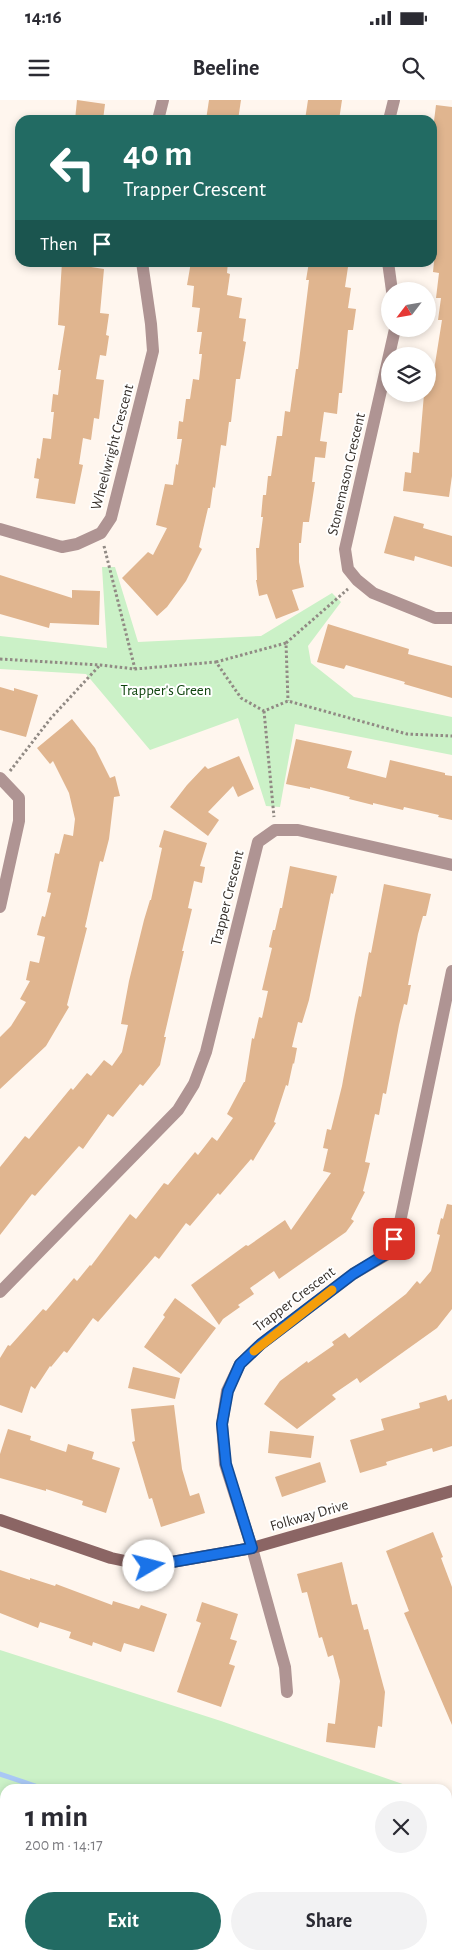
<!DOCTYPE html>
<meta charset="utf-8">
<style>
body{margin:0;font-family:"Alegreya Sans",sans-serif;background:#f2f2f3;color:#2b2b33;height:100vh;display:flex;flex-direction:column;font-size:19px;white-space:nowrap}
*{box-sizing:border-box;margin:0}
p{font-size:16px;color:#7c7c81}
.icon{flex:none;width:28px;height:28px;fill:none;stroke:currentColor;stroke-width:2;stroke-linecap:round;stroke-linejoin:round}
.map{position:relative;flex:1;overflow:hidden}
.side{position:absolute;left:0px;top:1684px;width:452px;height:176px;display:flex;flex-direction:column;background:#fff;border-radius:15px 15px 0 0;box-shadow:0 2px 8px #0003}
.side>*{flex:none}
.banner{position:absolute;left:15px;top:15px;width:422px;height:152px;border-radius:15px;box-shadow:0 2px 8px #0003;background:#226b63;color:#fff;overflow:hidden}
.needle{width:32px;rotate:239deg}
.tools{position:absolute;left:381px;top:182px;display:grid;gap:10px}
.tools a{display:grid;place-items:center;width:55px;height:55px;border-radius:50%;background:#fff;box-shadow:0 2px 8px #0003;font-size:25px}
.pin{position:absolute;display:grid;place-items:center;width:42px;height:42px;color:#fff;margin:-21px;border-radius:10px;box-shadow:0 2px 8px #0006}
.me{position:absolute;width:55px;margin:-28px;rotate:82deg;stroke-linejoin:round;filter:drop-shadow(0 0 4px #0008)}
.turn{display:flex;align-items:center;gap:18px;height:105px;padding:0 25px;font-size:22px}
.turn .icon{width:65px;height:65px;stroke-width:2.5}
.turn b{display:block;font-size:35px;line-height:42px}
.then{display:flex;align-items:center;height:48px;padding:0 25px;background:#0003;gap:10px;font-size:19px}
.round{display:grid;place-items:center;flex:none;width:52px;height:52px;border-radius:26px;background:#f2f2f3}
.head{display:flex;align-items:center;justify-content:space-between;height:85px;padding:0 25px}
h1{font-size:30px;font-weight:700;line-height:38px}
.cta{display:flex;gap:10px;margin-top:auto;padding:10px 25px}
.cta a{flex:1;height:58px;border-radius:30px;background:#226b63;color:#fff;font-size:20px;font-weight:700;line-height:58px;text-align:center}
.cta a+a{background:#f2f2f3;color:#2b2b33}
.status{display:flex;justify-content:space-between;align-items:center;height:35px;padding:0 25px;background:#fff;direction:ltr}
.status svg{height:14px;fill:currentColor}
header{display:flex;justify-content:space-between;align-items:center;height:65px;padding:0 25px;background:#fff;font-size:22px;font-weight:700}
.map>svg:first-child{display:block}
.green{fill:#cbf1c7}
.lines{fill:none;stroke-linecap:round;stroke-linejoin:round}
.stream{stroke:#a9c8f5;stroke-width:5}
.building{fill:#e0b58f}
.path{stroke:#918a84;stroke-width:3;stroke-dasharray:2.5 2.5;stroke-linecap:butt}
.street{stroke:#af9493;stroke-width:12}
.secondary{stroke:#8b6564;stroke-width:12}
.highway{stroke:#582829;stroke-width:15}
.route-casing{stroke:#114b97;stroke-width:12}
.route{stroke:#1a73e8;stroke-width:9}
.slow{stroke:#f59e0b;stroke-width:9}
.labels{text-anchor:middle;stroke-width:4;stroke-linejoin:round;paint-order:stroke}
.street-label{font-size:15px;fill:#352f2a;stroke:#fff}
.park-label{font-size:15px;fill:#0f450e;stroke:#fff}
</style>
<div class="status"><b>14:16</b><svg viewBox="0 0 49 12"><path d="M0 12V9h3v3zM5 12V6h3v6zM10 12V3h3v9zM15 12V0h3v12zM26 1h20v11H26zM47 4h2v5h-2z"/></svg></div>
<header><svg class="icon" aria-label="menu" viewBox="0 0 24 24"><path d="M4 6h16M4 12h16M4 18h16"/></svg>Beeline<svg class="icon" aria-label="search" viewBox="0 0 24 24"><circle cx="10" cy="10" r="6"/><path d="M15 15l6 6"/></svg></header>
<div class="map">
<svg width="452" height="1859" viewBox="0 0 452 1859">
<rect width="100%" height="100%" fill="#fff6ee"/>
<!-- green -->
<g class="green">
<path d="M102,467H115L138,542L261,536L332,493L341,502L308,546L311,563L354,597L452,617V655L295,624L280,707L266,706L238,618L150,650L86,574L0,569V536L107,548Z"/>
<path d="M0,1550L221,1621L417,1689H5V1766L0,1765Z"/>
<path d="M448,1699L452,1701V1859H297L285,1855H448Z"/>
</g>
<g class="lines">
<!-- stream -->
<path class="stream" d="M0,1674L44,1689"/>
</g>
<!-- building -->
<g class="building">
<path d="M77,0L105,4L103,20H75Z"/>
<path d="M209,0H241L238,20H206Z"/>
<path d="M308,0H342L339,20H305Z"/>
<path d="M436,5L452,7V376L449,397L403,391L405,372L411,373L413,352L419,353L424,294H428V288L431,289L442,220H438L441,198H436L439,173L433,172L437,130L433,129L435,110H432V37Z"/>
<path d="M62,162H91V167L104,169L100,213L109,214L106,235L109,236L106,256L100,255L96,279L104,280L99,319L94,318L91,340L83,338L79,364L83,365L75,404L36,398L39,379L34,378L37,358L40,359L43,338L51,339L54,312H51L53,294L58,295L61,270H58L65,226L58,225Z"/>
<path d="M191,162H228L227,173L230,174L227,195L242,198L239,218L246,219L243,241L246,242L240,279H236L231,322H229L226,346L221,345L215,388L213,387L210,408H208L199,447L202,449L186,481L167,507L157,516L122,478L148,452L153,455L167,428L156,425L165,384L173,385L176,364L178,365L182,339H177L179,321L183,322L186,299H190L193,279L199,280L202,254H199L202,232H197L200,208L192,207L194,186L187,185Z"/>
<path d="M309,162L348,167L345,187L351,188L348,208L356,209L353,230H348L342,293H339L337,314L324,312L320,341L327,342L325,358L315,357L312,382H315L309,422H303L301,443H299V462L304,487L292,490L299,510L276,519L267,494L259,496L256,480H257L256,448H259L263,417H261L263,395H266L268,376H271L277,336H282L285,311L290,312L296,269H298L309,180H306Z"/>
<path d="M394,416L424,424L423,428L452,436V467L415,456L414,461L384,453Z"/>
<path d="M0,475L72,498V490L100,491L99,525L50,523L49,528L0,514Z"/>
<path d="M328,524L409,549L408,554L452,566V598L404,584L405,582L346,565L344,569L317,562Z"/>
<path d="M0,587L14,591V588L38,595L26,637L0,630Z"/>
<path d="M72,619L95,648L110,678L115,676L120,696L114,697L109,739L103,762L100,761L88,814L85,827L87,828L67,905L69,907L46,946L0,989V937L11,926L26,902L20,899L30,881L26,880L30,861L39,863L45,837L37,835L42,816L45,817L51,793L47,792L55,753L59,754L64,734L73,736L75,719L69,693L53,661L50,664L37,648Z"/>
<path d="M296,639L352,651L347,668L386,678L390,660L445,673V675L452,676V720L438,717L439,715L404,707L403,710L373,703V705L349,699L350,697L310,687V689L286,684Z"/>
<path d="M239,656L254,689L238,697L233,686L208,712L219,720L208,736L170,707L187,685L205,666L208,669Z"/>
<path d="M164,730L207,743L200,766L205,767L202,783L194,781L188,808L192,809L182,851H184L164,937H166L160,965L143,986L140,984L113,1017L108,1014L83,1049L79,1046L35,1096L32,1094L0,1135V1067L25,1036L29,1039L71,988L73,990L87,973L91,976L104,960L112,966L122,952L128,925L121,924L129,881L144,820L150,800H151L162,748L159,747Z"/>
<path d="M290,766L337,776L333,794L331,793L309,900L302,923L298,922L292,947L297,948L294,964L293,963L288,986L286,985L274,1022L276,1023L253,1061L251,1059L220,1095L218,1093L190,1126L186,1123L159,1159L155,1156L98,1222L93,1218L67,1253L64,1251L51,1267L50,1266L35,1289L31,1286L22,1313L0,1305V1258L8,1245L10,1246L43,1209L46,1211L74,1178L77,1181L90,1165L91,1166L130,1114L136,1119L164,1083L168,1085L195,1052L198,1055L212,1037L217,1041L233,1018L227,1014L244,982H245L252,938L254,939L259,917L262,918L268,891L262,890L272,848L269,847L273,830H275L280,808H282Z"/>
<path d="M384,784L431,794L426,816H423L418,834L408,885H411L407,905L404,904L399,925L386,994L383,993L379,1015L375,1014L365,1062L370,1063L363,1091L365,1092L351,1119L354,1121L346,1132L279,1179L274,1171L250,1188L254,1194L238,1205L240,1207L223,1219L219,1225L191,1185L246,1145L248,1146L285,1120L291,1130L331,1073L323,1071L328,1049L323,1048L327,1029L331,1030L342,986L355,915L359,896L361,897L369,852L371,853Z"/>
<path d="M447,1104L452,1105V1209L437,1228L360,1283L357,1278L332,1295L336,1299L297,1329L264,1304L280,1281L307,1261L308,1263L334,1245L332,1242L345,1233L349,1238L406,1194L417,1181L420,1184L431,1171L440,1135L437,1134L441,1118L443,1119Z"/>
<path d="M175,1198L216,1228L181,1274L144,1247L165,1217L163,1215Z"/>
<path d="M133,1267L180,1278L175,1299L128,1288Z"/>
<path d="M446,1295L448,1301L452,1299V1346L433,1352L432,1348L386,1362L387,1365L360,1373L350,1340L384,1330L381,1319L420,1308L419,1303Z"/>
<path d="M174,1305L182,1369L190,1396L199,1393L205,1413L161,1427L152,1398L149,1399L132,1342L135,1341L131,1309Z"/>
<path d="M8,1329L31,1336L30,1340L66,1352L68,1344L94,1352L92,1359L120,1368L106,1413L82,1405L83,1401L46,1389V1391L0,1378V1354Z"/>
<path d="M270,1331L314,1336L311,1358L268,1353Z"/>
<path d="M320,1362L326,1382L282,1397L275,1377Z"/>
<path d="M433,1432L443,1457L441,1458L452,1487V1625L404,1513L409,1511L386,1451Z"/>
<path d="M342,1462L352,1505L357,1504L364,1530L368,1529L385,1592L382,1627L378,1626L375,1648L326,1642L328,1623L335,1624L340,1581L333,1555L328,1557L322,1537L319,1538L307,1492L302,1493L297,1474Z"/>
<path d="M0,1470L30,1480V1478L55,1486L56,1484L112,1505L113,1501L139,1509L141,1505L167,1514L154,1552L124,1543L121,1552L93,1542L92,1546L69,1538L71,1532L40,1522L38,1528L0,1513Z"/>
<path d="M202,1502L238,1514L230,1539L237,1541L229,1564L235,1566L221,1607L177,1592L201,1523L196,1521Z"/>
</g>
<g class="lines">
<!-- path -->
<g class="path">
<path d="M104,446L135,569"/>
<path d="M286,543L348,489"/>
<path d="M0,559L100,565L135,569L216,562L241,598L264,611L288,601L407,634L452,636"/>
<path d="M216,562L286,543L288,601"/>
<path d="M264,611L274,717"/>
<path d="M10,671L51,618L100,565"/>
</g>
<!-- street -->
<g class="street">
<path d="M158,20L163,0"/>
<path d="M389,20L394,0"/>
<path d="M388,162L392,191"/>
<path d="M395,229L345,449L348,469L357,480L373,493L435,518H452"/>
<path d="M0,429L62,447L77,444L101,433L111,418L153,251L151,224L142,162"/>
<path d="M0,678L19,698V721L0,807"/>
<path d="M0,1192L178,1010L194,984L206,952L258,742L275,730H298L452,765"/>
<path d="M287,1592L285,1567L252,1448L225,1364L222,1324L227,1291L240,1264L261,1244L353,1174L386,1155L400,1122L452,871"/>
</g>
<!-- secondary -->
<path class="secondary" d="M0,1420L111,1458L149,1466L252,1448L452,1391"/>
<!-- highway -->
<g class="highway">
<path d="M0,1807L5,1809"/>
<path d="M136,1855L147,1859"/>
<path d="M195,1855L209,1859"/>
</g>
</g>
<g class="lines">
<defs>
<path id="route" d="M149,1466L252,1448L226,1364L222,1324L228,1291L240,1264L261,1244L353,1174L386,1154L394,1139"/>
</defs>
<!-- route casing -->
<use href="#route" class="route-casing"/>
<!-- route -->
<use href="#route" class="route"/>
<!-- slow -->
<path class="slow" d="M254,1251L332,1190"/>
</g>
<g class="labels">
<!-- street labels -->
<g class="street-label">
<text transform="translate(112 347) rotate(-75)" y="5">Wheelwright Crescent</text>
<text transform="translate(346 374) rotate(-77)" y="5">Stonemason Crescent</text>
<text transform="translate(227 798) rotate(-76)" y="5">Trapper Crescent</text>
<text transform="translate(294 1199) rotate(-37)" y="5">Trapper Crescent</text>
<text transform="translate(309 1415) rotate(-16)" y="5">Folkway Drive</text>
</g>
<!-- park labels -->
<g class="park-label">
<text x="166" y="595">Trapper's Green</text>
</g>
</g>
</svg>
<div class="tools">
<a><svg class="needle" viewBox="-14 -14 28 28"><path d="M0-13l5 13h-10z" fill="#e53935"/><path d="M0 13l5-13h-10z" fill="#7c7c81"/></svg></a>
<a><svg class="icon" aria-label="layers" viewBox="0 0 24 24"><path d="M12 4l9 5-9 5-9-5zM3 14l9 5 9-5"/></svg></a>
</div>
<div class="pin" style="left:394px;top:1139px;background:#d93025"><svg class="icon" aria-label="arrive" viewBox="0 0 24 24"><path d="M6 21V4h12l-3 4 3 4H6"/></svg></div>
<svg class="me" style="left:149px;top:1466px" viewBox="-20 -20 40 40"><circle r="19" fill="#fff"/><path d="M0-13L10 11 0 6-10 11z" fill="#1a73e8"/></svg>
<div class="banner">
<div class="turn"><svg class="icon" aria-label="left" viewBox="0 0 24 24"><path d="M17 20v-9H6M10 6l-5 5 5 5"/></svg><div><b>40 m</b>Trapper Crescent</div></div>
<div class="then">Then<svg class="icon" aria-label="arrive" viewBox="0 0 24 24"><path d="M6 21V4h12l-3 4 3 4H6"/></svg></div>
</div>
<section class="side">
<div class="head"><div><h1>1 min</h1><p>200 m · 14:17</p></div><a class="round"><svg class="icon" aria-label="close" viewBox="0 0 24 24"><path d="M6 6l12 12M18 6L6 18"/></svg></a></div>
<div class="cta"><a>Exit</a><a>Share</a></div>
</section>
</div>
